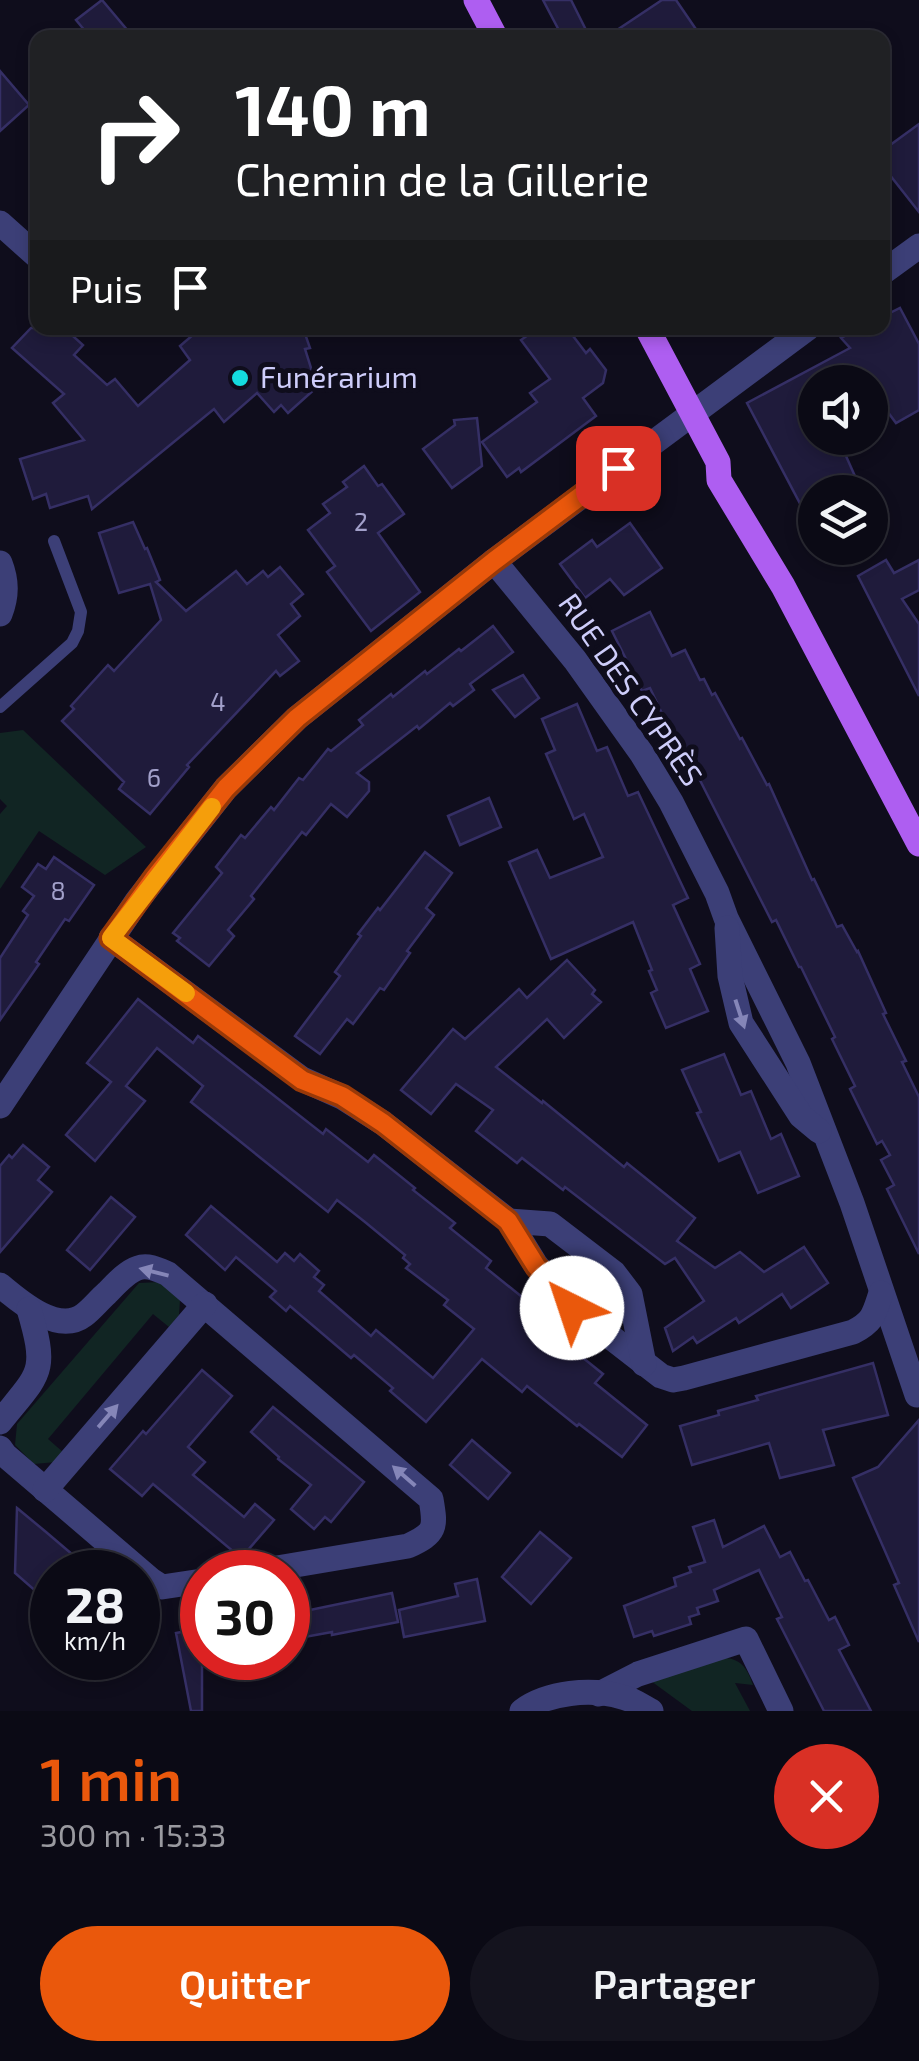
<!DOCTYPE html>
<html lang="fr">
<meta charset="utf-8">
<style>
body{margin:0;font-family:"Exo 2",sans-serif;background:#14131e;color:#f1f3f6;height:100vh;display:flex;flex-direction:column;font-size:38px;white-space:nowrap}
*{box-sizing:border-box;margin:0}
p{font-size:32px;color:#9a9aa0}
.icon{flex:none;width:55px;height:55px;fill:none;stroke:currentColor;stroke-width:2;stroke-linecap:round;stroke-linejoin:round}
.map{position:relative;height:1711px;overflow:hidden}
.sheet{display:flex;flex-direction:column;background:#0b0a15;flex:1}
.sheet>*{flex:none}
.top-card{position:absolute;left:30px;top:30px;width:860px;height:305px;border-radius:20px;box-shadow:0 5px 15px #0003,0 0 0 2px #2b2b34;background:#202124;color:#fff;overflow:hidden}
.fabs{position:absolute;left:798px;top:365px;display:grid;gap:20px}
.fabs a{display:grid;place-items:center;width:90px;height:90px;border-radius:50%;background:#0b0a15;box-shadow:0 5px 15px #0003,0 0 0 2px #2b2b34;font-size:50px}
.speed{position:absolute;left:30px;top:1550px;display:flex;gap:20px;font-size:50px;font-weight:700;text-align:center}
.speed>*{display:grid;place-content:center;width:130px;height:130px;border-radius:50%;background:#0b0a15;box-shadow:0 5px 15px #0003,0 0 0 2px #2b2b34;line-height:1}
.speed small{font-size:25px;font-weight:400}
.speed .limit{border:15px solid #d22;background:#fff;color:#111}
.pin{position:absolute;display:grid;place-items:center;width:85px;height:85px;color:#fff;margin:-42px;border-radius:20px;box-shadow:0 5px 15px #0006}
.me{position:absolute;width:110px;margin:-55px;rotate:319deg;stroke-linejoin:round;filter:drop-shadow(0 0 8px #0008)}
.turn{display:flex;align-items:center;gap:35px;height:210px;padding:0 40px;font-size:45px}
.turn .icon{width:130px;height:130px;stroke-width:2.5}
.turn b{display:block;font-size:70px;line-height:85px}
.then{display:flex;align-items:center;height:95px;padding:0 40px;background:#0003;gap:20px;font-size:38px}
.round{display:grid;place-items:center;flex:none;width:105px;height:105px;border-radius:52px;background:#14131e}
.head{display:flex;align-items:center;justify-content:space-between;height:170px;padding:0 40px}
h1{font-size:60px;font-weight:600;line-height:75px;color:#ea580c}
.primary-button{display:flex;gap:20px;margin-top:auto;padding:20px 40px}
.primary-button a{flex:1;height:115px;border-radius:60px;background:#ea580c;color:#fff;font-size:40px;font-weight:600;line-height:115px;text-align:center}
.primary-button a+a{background:#14131e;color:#f1f3f6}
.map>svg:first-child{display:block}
.green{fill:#112523}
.building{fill:#1f1b3b;stroke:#352f65;stroke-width:2.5}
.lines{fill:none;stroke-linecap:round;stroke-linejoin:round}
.service{stroke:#3c3f77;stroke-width:12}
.minor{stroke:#3c3f77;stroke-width:25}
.primary{stroke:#ae5ef1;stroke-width:25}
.oneway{fill:#8586b8}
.route-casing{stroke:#983908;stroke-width:25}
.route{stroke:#ea580c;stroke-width:18}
.slow{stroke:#f59e0b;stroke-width:18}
.poi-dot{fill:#14dbdf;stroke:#0f0d1c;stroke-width:4}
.labels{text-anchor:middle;stroke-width:10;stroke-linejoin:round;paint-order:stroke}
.number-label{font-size:25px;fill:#a2a0ca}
.poi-label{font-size:30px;fill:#cecdfa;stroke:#0f0d1c;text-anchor:start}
.street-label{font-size:30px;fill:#cecdfa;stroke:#0f0d1c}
</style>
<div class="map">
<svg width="919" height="1711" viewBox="0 0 919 1711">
<rect width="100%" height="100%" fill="#0f0d1c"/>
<!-- green -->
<g class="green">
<path d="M23,730L146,847L105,875L39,831L0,889V814L7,806L0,799V733Z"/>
<path d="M160,1282L180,1300L179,1315L169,1327L153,1314L48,1439L64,1453L56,1462L34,1464L15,1445L17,1424L139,1283Z"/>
<path d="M717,1657C739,1658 746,1664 753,1685L735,1683L750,1711H692L651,1681Z"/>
</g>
<!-- building -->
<g class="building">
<path d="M102,0L134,38H91L76,20Z"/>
<path d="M543,0H571L590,38H563Z"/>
<path d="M662,0H676L702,38H605Z"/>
<path d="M0,71L29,105L0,131Z"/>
<path d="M919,124V212L882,165V151Z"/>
<path d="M900,308L919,344V410L896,423L870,388V382H815V438H838L862,492H815V532L747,403L850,348L841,338L861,328H882V317Z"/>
<path d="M31,328H64L83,345L74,355L107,385L115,379L138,406L190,360L180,346L201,328H303L310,348L305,349L317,387L288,413L281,405L274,412L257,393L224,422L214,409L92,509L88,496L50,508L46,494L33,499L20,459L84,440L53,403L64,394L12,348Z"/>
<path d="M538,328H567L586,353L590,349L606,370L603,383L583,398L596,416L521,472L519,468L507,477L482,442L537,402L530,393L550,379L521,340Z"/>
<path d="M477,418L482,466L452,488L423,449L455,425L454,420Z"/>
<path d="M364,466L378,486L382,484L404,514L378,533L420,592L371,631L327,572L335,566L308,530L330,513L323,504L347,487L343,482Z"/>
<path d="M133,522L145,549L147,548L160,580L156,582L186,611L236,571L247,584L263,571L268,577L280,567L303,594L291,604L300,616L278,635L299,661L280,676L276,671L187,765L189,767L150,814L119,789L124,782L62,721L74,709L71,706L108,665L114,671L161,620L150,584L119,593L99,533Z"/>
<path d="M630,523L662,568L624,595L610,579L585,598L560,564L592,540L597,547Z"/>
<path d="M886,560L894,573L919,560V590L902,599L919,624V696L858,576Z"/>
<path d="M650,612L672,656L685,650L700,680L704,679L712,695L715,693L740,739L742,738L767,785L769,784L812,880L814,879L837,927L842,925L857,952L858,951L886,1013L883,1014L906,1061L902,1062L919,1097V1254L887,1189L894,1185L881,1160L890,1155L882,1141L877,1144L850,1089L855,1086L832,1039L835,1037L801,967H799L776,920L772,922L676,733L672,735L650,688L642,691L612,631Z"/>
<path d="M493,626L513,652L470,684L474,690L453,706L450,703L419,729L417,726L357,773L369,782V791L347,817L331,804L306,835L302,832L251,896L254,899L228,930L234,936L209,966L177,941L180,938L173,933L222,873L216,867L241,835L245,838L271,807L274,810L299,778L303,780L328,749L331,751L363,725L359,720L391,694L393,697L425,671L427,674L459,649L461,651Z"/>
<path d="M523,675L539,698L515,717L493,690Z"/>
<path d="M577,704L597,751L607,747L628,796L638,792L688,898L673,905L700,964L690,969L708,1011L666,1028L651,993L657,990L649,971L652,970L633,922L551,959L509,862L537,850L550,878L603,857L584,814L574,819L546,754L555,750L542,719Z"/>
<path d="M489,798L501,827L460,845L448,816Z"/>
<path d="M425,852L452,873L426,908L434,915L407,951L410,953L384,990L380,988L353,1024L347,1019L320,1054L295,1036L340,976L335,972L361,936L358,934L378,908L380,910Z"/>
<path d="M54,857L94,885L69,921L65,919L36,962L39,964L0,1020V958L28,915L23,911L34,896L22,887L38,864L46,869Z"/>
<path d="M567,960L595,990L592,994L601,1002L564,1038L547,1019L496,1067L542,1103L543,1101L624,1167L627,1163L695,1218L677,1241L715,1268L740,1252L764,1272L804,1247L828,1283L791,1308L782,1294L739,1323L736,1318L697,1343L693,1337L673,1351L665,1328L704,1301L675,1258L665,1264L565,1187L563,1190L522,1158L517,1163L476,1131L493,1110L456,1084L431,1114L401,1090L453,1029L465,1039L519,989L527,998Z"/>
<path d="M138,999L193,1043L198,1036L323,1134L326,1129L368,1162L374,1155L415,1188L413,1190L455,1223L450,1228L491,1261L486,1268L527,1301L524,1305L565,1337L562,1341L603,1374L595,1383L647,1425L622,1457L579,1424L577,1426L527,1386L522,1392L482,1359L426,1422L390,1391L393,1388L354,1355L351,1358L290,1306L286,1311L270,1297L276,1291L236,1257L225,1270L186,1235L211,1206L277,1262L285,1253L294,1261L300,1254L319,1271L314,1277L324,1285L319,1291L371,1336L376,1330L433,1378L474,1329L444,1305L448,1300L406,1268L410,1264L403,1258L405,1255L365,1222L337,1200L328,1212L191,1102L203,1086L157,1048L126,1086L145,1101L95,1161L66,1135L111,1082L87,1063Z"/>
<path d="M724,1054L741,1095L751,1091L771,1139L781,1134L799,1176L758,1193L740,1152L719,1161L697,1113L701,1112L682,1070Z"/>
<path d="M23,1145L49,1167L38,1180L52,1192L0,1252V1166L9,1155L12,1158Z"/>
<path d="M111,1197L135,1217L90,1270L67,1250Z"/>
<path d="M873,1363L888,1415L823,1430L834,1465L780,1478L769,1443L692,1465L680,1426L719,1415L718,1411L758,1400L756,1396Z"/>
<path d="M202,1370L232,1396L188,1447L205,1462L193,1475L244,1517L255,1504L274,1520L241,1558L153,1484L142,1496L110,1469L143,1431L146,1434Z"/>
<path d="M273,1407L364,1482L331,1522L325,1517L314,1529L291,1509L311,1485L278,1459L279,1457L251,1432Z"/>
<path d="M919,1420V1642L894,1585L899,1583L853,1478L878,1467Z"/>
<path d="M472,1440L510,1473L488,1499L450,1465Z"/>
<path d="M17,1508L46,1532L93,1572H52V1578L39,1594L15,1573Z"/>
<path d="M714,1520L723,1547L764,1526L780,1557L790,1552L805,1581L808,1580L829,1620L835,1617L849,1645L839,1650L871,1711H824L777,1619L782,1617L759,1570L714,1590L718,1601L697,1608L699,1614L689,1617L691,1624L654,1636L652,1631L634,1637L624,1606L676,1586L674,1578L691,1572L689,1567L705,1562L693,1527Z"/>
<path d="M540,1532L571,1558L531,1604L502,1577Z"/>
<path d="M477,1579L485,1621L404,1637L399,1610L458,1596L455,1584Z"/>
<path d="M392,1593L398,1622L332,1635V1632L288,1640V1608L309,1601L310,1610Z"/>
<path d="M202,1628V1711H191L176,1633Z"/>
</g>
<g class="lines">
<!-- service -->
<path class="service" d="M0,707L72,643L78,631L81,612L54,541"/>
<!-- minor -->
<g class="minor">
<path d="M0,223L38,257"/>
<path d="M882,273L919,246"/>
<path d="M494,561L575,660L642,754L671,802L717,893L726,918L798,1063L852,1203L917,1395"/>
<path d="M0,563C7,581 7,596 0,614"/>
<path d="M727,928L730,976L741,1023L801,1116L819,1131"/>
<path d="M111,938L302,1079L342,1097L383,1123L509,1221L536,1265L572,1307L661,1376L673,1380L684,1378L853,1332C874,1321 874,1314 881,1293"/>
<path d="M0,1106L137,901L226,788L297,718L494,561L808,328"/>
<path d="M509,1221L550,1224L614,1273L630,1294L644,1364"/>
<path d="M0,1285C19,1301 58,1335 84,1315C92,1309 99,1300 107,1293C115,1285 126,1272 138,1268C148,1264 159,1270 168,1274L431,1499C436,1528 436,1533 408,1546L254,1572"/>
<path d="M0,1422C40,1372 48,1374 29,1309"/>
<path d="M0,1448L5,1455L151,1580L162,1587L202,1581"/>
<path d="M45,1490L205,1304"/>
<path d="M599,1694L638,1674L746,1639L781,1711"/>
<path d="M522,1711C548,1692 591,1688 622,1697C632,1699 642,1706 651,1711"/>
</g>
<!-- primary -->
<g class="primary">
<path d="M476,0L496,38"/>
<path d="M647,328L718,462L719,480L783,586L919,844"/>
</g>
</g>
<!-- one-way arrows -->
<defs><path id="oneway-solid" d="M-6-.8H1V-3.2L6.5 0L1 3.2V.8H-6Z" transform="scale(2.5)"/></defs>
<g class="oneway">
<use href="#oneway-solid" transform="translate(740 1014) rotate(72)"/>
<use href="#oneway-solid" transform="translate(154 1272) rotate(-166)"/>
<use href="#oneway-solid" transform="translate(108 1416) rotate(-49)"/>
<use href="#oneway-solid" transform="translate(404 1476) rotate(-139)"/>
</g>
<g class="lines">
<defs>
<path id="route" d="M572,1308L536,1266L508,1221L383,1123L342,1096L302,1080L111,938L155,877L226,788L297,718L494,561L618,468"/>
</defs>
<!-- route casing -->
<use href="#route" class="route-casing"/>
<!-- route -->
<use href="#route" class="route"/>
<!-- slow -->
<path class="slow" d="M186,993L111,938L212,807"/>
</g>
<!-- markers -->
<circle class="poi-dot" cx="240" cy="378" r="10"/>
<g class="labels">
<!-- number labels -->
<g class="number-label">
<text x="361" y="531">2</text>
<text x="218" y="711">4</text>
<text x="154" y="787">6</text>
<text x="58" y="900">8</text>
</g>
<!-- poi labels -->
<g class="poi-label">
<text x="260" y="388">Funérarium</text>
</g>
<!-- street labels -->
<g class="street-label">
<text transform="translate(630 690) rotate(55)" y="10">RUE DES CYPRÈS</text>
</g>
</g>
</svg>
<div class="fabs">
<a><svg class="icon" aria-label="sound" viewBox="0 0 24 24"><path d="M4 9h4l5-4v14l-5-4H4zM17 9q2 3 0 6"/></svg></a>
<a><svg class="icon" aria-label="layers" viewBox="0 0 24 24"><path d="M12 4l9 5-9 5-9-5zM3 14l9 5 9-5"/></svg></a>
</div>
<div class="speed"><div>28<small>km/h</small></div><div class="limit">30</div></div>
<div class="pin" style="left:618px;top:468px;background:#d93025"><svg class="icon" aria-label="arrive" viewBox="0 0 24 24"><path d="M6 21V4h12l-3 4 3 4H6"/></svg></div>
<svg class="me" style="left:572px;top:1308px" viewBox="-20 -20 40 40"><circle r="19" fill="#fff"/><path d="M0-13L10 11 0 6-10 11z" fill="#ea580c"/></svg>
<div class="top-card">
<div class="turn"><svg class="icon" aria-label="right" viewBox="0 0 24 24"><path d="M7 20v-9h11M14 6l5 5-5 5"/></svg><div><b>140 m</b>Chemin de la Gillerie</div></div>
<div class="then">Puis<svg class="icon" aria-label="arrive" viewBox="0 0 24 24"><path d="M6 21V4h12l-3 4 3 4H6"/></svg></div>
</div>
</div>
<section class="sheet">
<div class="head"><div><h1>1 min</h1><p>300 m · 15:33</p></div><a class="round" style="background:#d93025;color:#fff"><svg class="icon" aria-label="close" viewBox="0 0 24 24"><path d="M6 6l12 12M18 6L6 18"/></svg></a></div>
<div class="primary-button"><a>Quitter</a><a>Partager</a></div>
</section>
